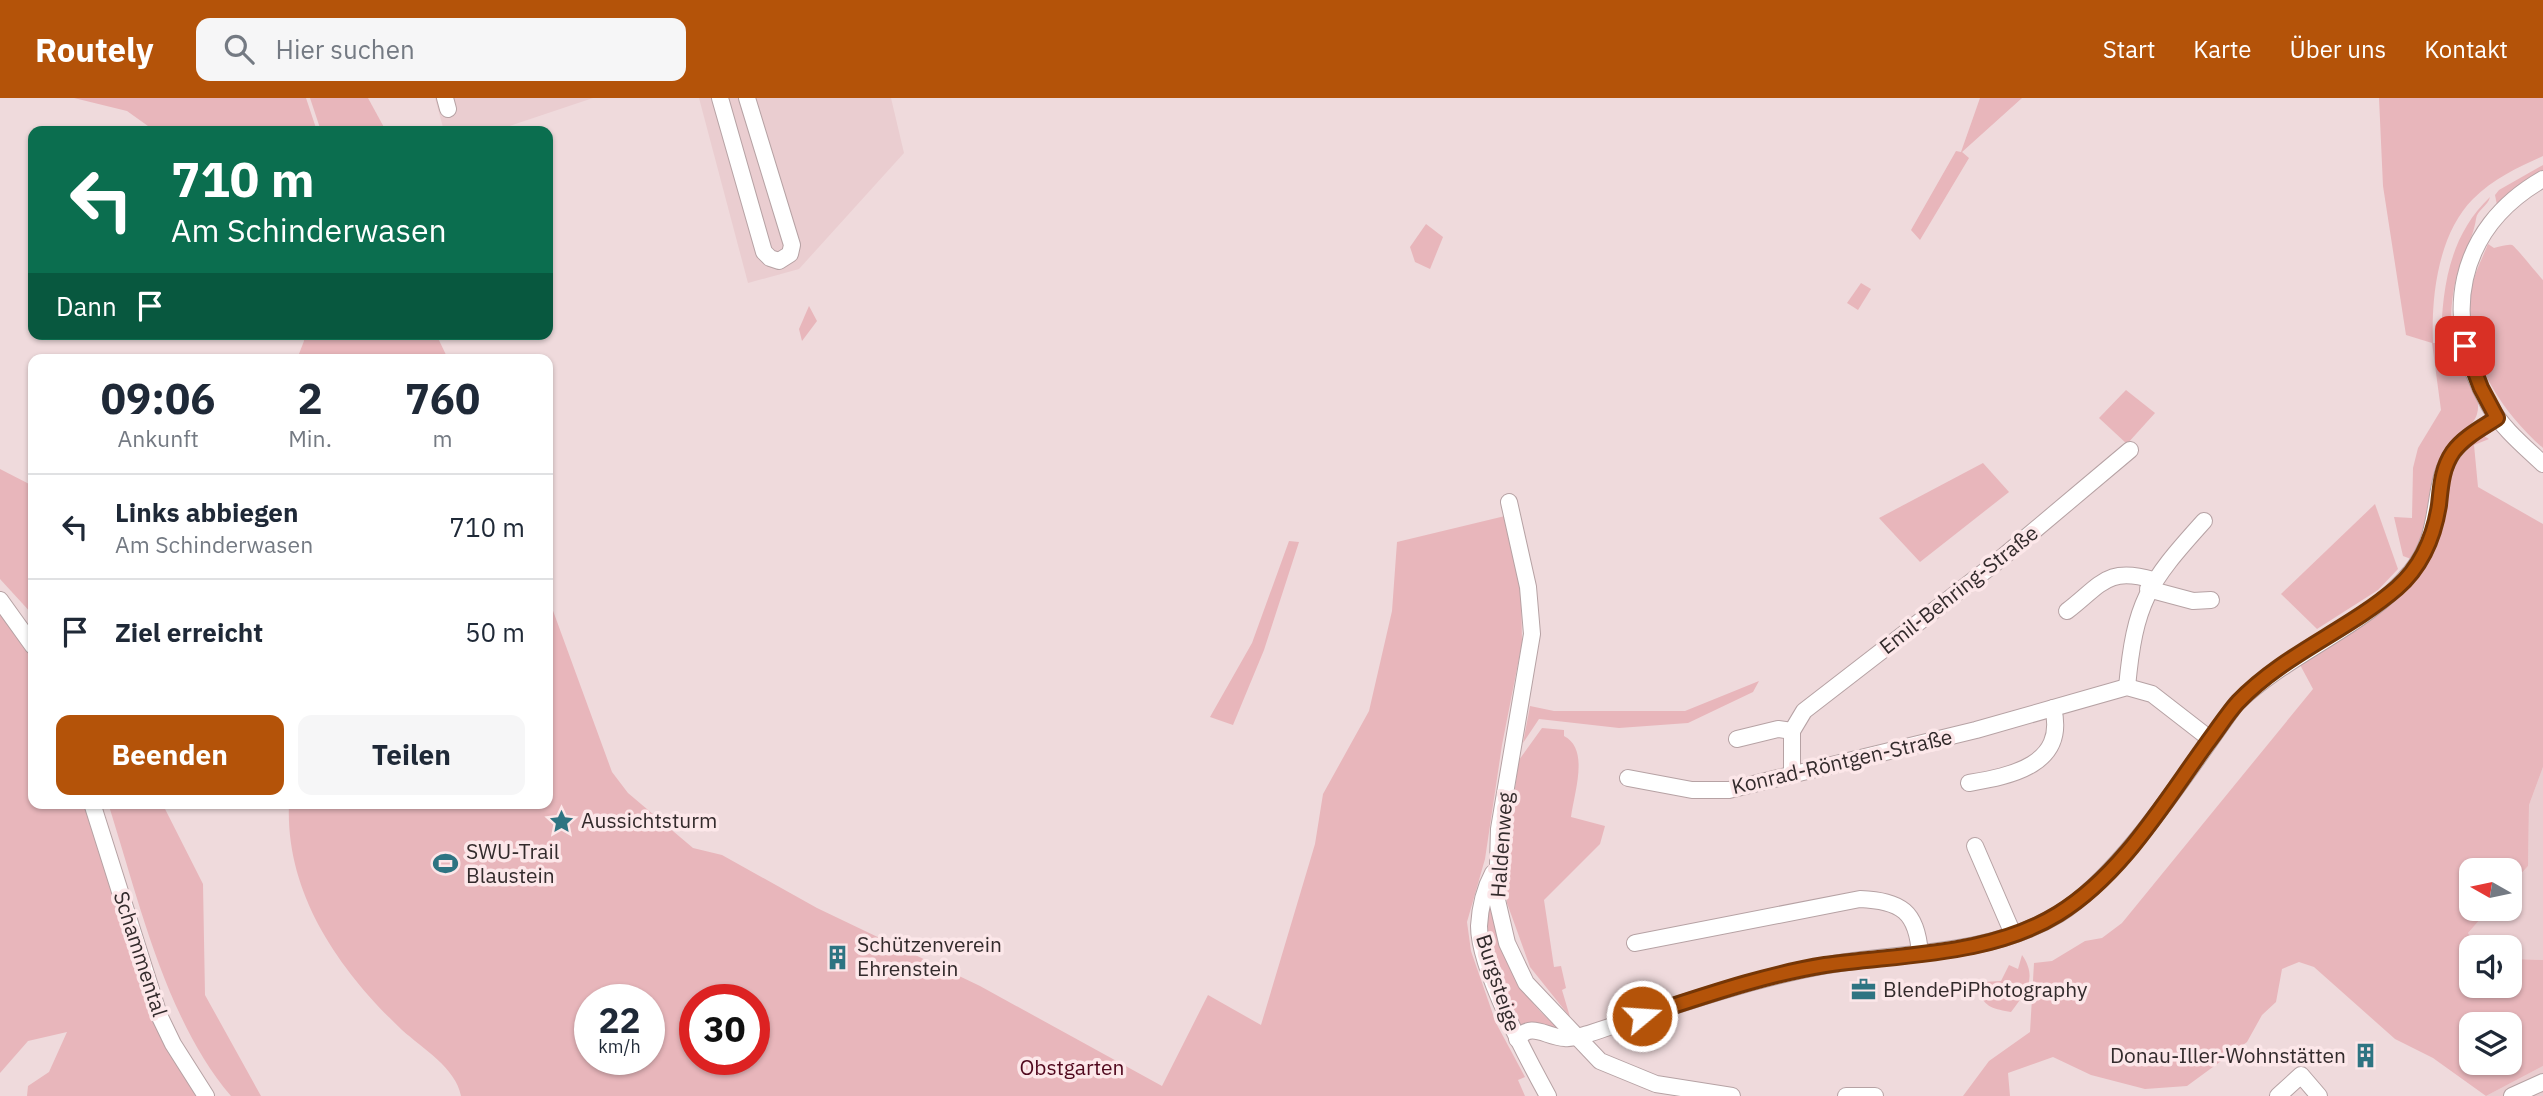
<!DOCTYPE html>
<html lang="de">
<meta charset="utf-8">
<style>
body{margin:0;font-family:"IBM Plex Sans",sans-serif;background:#f6f6f7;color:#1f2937;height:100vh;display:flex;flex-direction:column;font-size:26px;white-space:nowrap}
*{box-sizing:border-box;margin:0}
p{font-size:23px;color:#747a83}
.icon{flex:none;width:38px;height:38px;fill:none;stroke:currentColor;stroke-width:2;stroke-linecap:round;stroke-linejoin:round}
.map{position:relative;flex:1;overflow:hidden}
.panel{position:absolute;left:28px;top:256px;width:525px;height:455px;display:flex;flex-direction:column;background:#fff;border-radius:14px;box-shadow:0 2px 5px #0004}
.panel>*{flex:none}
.banner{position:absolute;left:28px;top:28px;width:525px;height:214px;border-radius:14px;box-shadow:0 2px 5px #0004;background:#0b6e4f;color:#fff;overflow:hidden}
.needle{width:46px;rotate:279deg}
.controls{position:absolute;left:2459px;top:760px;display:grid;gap:14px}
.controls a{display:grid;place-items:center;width:63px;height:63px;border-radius:14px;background:#fff;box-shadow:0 2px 5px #0004;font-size:35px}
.speed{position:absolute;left:574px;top:886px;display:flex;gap:14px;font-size:35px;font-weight:700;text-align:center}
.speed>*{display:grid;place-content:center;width:91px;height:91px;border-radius:50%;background:#fff;box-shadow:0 2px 5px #0004;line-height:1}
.speed small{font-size:18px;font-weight:400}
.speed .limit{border:10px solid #d22;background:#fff;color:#111}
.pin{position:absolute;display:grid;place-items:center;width:60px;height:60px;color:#fff;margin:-30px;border-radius:14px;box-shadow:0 4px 10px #0006}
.me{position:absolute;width:77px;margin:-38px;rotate:72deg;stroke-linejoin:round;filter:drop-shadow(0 0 5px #0008)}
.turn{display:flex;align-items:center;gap:24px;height:147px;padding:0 28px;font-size:32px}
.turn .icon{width:91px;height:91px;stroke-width:2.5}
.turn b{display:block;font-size:49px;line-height:60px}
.then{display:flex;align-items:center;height:66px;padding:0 28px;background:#0003;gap:14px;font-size:26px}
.eta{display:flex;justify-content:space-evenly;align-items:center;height:119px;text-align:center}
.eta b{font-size:42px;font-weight:700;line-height:49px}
.button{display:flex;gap:14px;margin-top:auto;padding:14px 28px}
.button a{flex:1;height:80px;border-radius:14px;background:#b45309;color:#fff;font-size:28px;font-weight:700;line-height:80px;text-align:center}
.button a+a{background:#f6f6f7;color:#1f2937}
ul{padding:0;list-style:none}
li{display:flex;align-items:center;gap:21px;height:105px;padding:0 28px;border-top:2px solid #e0e1e3}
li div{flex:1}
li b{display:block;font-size:26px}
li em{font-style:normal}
header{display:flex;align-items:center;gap:42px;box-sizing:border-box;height:98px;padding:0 35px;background:#b45309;color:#fff}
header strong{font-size:33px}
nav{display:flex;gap:38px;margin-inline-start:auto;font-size:24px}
.search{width:490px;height:63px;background:#f6f6f7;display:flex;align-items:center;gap:18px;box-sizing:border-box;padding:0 24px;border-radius:14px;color:#747a83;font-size:26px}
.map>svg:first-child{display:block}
.built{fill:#eacdd0}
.green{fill:#e8b6bb;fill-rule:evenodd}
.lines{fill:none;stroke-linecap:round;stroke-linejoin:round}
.minor-casing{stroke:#b6a2a4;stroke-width:18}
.minor{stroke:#fff;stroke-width:16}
.route-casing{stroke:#753606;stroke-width:18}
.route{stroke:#b45309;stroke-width:12}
.labels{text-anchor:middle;stroke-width:7;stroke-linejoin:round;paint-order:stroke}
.street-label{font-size:21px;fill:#332b2c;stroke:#fce7e9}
.poi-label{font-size:21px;fill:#332b2c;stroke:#fce7e9;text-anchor:start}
.park-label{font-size:21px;fill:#50081d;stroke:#fce7e9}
</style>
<header>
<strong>Routely</strong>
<div class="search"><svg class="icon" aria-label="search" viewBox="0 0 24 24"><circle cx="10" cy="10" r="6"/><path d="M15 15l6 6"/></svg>Hier suchen</div>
<nav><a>Start</a><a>Karte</a><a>Über uns</a><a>Kontakt</a></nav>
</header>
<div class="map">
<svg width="2543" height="998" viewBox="0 0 2543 998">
<rect width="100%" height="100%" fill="#efdadc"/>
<!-- built -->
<g class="built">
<path d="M435,0H593L495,33H444Z"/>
<path d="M699,0H891L904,55L799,171L748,185Z"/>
<path d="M2543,669V862L2515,861L2510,865V849H2477L2468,835L2490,810H2510V788L2528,768L2529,707Z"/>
<path d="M2543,968V998H2486Z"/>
</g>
<!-- green -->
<g class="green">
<path d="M74,0H306L317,33H155L127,13Z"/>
<path d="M310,0H368L386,33H321Z"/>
<path d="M1980,0H2022L1962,54L1969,60L1920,142L1911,132L1956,53L1961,54Z"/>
<path d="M2379,0H2543V58C2518,69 2493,81 2473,101C2438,136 2431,199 2433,245H2441C2442,190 2449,138 2490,99C2488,108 2477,112 2476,121C2474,136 2466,151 2460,167C2448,203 2449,240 2459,273L2467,275C2473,288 2481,302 2477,316C2474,329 2448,347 2440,362C2423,392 2433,427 2411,461L2403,458L2394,419L2412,420L2413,370L2418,350L2441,312L2432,245L2406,237L2383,88Z"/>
<path d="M2543,67V73L2497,107L2495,97L2499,92Z"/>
<path d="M1426,126L1443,139L1430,171L1415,164L1410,149Z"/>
<path d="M2488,146L2494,150C2499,149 2507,146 2512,147C2515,148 2538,177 2543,182V350C2500,313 2461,252 2471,192C2474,176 2482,161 2488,146Z"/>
<path d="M1861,185L1871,191L1858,212L1847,205Z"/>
<path d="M809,208L817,223L802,243L799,231Z"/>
<path d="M303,236H436L448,261H297L304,243Z"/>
<path d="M2126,292L2155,315L2127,346L2099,320Z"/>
<path d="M2481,336L2489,341L2474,347L2478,389L2543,426V669L2529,707L2528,768L2510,788V772H2471V810H2490L2468,835L2477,849H2471V887H2510V865L2515,861L2543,862V968L2486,998L2433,960L2395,941L2314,869L2299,864L2282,871L2276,904L2262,917L2247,944L2187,988L2145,991L2091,977L2053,959L2008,975L2010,998H1963L1989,963L2030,934L2034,865L2052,863L2085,843L2102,840L2122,825L2313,591L2298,563L2402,496L2420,477L2437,440L2451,365ZM2471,926H2510V964H2471Z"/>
<path d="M1983,365L2009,394L1920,464L1879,420Z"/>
<path d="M0,371L33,388V517L0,481Z"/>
<path d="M2375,406L2398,471L2378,492L2317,531L2281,496Z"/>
<path d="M1505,418L1521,484L1522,545L1502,647L1485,761L1467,824L1471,853L1496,925L1525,979L1518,982L1525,998H461C456,970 422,950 402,932C339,872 285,796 289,705H548V499L612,674L628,695L693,750L722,757L817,810L980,888L1162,988L1208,897L1261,927L1315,746L1323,696L1369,613L1392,513L1397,444ZM590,901H649V961H590ZM695,901H754V961H695Z"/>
<path d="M1289,443L1299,444L1264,552L1233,627L1210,619L1252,545Z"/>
<path d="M0,514L19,536L33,560V705H87L149,906L199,998H27L28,988L49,974L67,934L28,943L0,975Z"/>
<path d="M1759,583L1753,594L1688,625L1619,630L1539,621L1523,645L1530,608L1554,613H1685Z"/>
<path d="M1542,630L1564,632V638C1590,651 1574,695 1571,719L1605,728L1600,746L1544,802L1554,869L1561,868L1566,890L1562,892L1570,919L1530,869L1507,805L1506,753L1519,662Z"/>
<path d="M108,705H162L203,786L205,897L261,998H231C166,923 138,799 108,705Z"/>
<path d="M1489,794C1503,859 1509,888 1561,933L1538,925L1516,929L1484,837Z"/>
<path d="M2022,857C2038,880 2026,894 2011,914C1995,911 1984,910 1979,893L1983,884L2001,883L2009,867L2018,871Z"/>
</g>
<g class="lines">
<defs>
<g id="minor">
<path d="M445,0L448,11"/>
<path d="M720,0L764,154L770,160L779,163L790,156L792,147L747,0"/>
<path d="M2543,81C2456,131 2440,221 2489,307C2502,330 2524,348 2543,366"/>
<path d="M1509,404L1528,489L1532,536L1499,731L1497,802L1507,845L1526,885L1600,963L1656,986L1732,998"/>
<path d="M2148,491L2193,503L2211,502"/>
<path d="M0,502L33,548"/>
<path d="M2067,513C2101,487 2107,468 2153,482"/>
<path d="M2127,589C2135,504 2147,486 2204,423"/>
<path d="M1737,641L1778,631L1792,633"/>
<path d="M1792,675V633L1804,613L1998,463L2130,352"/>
<path d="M1628,680L1692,692H1729L1976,632L2127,589L2152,596L2210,641"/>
<path d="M1969,685C2011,678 2067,667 2053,610"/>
<path d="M92,705L159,917L173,946L206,998"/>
<path d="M1975,748L2013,836"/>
<path d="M1493,775C1485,790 1480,810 1479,828C1479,870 1527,960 1548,998"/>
<path d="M1635,845L1860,801C1901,803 1917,813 1920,856"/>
<path d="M1517,941C1532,923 1545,939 1565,940C1572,941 1580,938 1588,936C1665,911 1742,883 1822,868C1900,853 1988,859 2059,816C2123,776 2190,669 2236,606C2288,555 2367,528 2410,475C2446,433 2428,386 2455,352C2466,338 2482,329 2497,320"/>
<path d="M1846,998H1875"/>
<path d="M2278,998L2301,977L2319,998"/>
<path d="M2512,998L2543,984"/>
</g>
</defs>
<!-- minor casing -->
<use href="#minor" class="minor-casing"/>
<!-- minor -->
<use href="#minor" class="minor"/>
</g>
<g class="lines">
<defs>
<path id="route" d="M1642,918C1701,899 1763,877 1825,867C1901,856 1990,858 2058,816C2122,777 2165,703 2208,644C2218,631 2227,616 2238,604C2284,556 2347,533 2397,490C2422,468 2434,439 2439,407C2441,388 2442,370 2453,354C2464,339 2482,330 2497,320L2481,290L2465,248"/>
</defs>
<!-- route casing -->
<use href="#route" class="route-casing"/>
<!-- route -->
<use href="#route" class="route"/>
</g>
<!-- icons -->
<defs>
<symbol id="sight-bare" viewBox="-9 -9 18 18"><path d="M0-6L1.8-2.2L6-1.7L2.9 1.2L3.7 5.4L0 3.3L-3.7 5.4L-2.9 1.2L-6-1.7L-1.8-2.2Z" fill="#2e7482" stroke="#fce7e9" stroke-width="2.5" paint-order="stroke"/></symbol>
<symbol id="stadium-bare" viewBox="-9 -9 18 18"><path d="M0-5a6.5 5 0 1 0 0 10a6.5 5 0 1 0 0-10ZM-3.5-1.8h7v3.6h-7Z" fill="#2e7482" stroke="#fce7e9" stroke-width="2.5" paint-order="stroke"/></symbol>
<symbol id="building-bare" viewBox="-9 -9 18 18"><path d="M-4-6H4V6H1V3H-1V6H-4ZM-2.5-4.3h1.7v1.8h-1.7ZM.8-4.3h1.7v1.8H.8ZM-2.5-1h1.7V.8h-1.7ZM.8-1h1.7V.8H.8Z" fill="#2e7482" stroke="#fce7e9" stroke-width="2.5" paint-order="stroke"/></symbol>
<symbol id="office-bare" viewBox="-9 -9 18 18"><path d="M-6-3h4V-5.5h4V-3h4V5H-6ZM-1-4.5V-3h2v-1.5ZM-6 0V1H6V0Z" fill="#2e7482" stroke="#fce7e9" stroke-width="2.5" paint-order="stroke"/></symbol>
</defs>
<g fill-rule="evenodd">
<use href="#sight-bare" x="544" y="706" width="35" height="35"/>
<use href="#stadium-bare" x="428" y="748" width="35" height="35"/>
<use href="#building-bare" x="820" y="842" width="35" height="35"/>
<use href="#office-bare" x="1846" y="874" width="35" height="35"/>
<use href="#building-bare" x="2348" y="940" width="35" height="35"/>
</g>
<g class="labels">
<!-- street labels -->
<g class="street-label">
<text transform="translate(1959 492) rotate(-38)" y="7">Emil-Behring-Straße</text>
<text transform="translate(1842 664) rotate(-13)" y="7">Konrad-Röntgen-Straße</text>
<text transform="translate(1502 747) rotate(-86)" y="7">Haldenweg</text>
<text transform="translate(140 856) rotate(72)" y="7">Schammental</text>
<text transform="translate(1498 885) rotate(72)" y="7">Burgsteige</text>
</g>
<!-- poi labels -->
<g class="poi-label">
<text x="581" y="730">Aussichtsturm</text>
<text x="466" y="761">SWU-Trail<tspan x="466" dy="24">Blaustein</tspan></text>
<text x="857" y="854">Schützenverein<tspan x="857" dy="24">Ehrenstein</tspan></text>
<text x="1883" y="899">BlendePiPhotography</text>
<text x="2346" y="965" text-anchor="end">Donau-Iller-Wohnstätten</text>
</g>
<!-- park labels -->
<g class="park-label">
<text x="1072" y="977">Obstgarten</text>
</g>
</g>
</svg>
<div class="controls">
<a><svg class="needle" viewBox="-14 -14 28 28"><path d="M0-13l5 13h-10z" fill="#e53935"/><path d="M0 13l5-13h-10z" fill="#747a83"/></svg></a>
<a><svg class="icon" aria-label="sound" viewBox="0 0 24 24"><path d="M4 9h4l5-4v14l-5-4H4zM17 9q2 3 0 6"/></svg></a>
<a><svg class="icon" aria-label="layers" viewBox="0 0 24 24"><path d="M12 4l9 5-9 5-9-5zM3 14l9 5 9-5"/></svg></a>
</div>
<div class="speed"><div>22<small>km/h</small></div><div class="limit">30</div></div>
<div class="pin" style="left:2465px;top:248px;background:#d93025"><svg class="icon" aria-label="arrive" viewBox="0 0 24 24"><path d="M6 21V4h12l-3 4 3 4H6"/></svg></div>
<svg class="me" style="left:1642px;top:918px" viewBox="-20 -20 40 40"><circle r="17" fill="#b45309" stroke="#fff" stroke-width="3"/><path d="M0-11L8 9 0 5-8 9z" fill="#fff"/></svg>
<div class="banner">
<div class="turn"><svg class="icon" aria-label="left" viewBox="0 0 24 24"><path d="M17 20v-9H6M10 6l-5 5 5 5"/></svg><div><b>710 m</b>Am Schinderwasen</div></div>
<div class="then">Dann<svg class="icon" aria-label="arrive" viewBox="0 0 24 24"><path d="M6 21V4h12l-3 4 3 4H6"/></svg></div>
</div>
<section class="panel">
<div class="eta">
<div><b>09:06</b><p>Ankunft</p></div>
<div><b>2</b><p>Min.</p></div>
<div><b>760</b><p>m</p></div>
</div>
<ul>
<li><svg class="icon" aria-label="left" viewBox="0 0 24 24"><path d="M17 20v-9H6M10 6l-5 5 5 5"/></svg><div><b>Links abbiegen</b><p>Am Schinderwasen</p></div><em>710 m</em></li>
<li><svg class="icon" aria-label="arrive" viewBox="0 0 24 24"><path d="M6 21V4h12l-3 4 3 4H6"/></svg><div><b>Ziel erreicht</b></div><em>50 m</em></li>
</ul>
<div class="button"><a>Beenden</a><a>Teilen</a></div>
</section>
</div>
